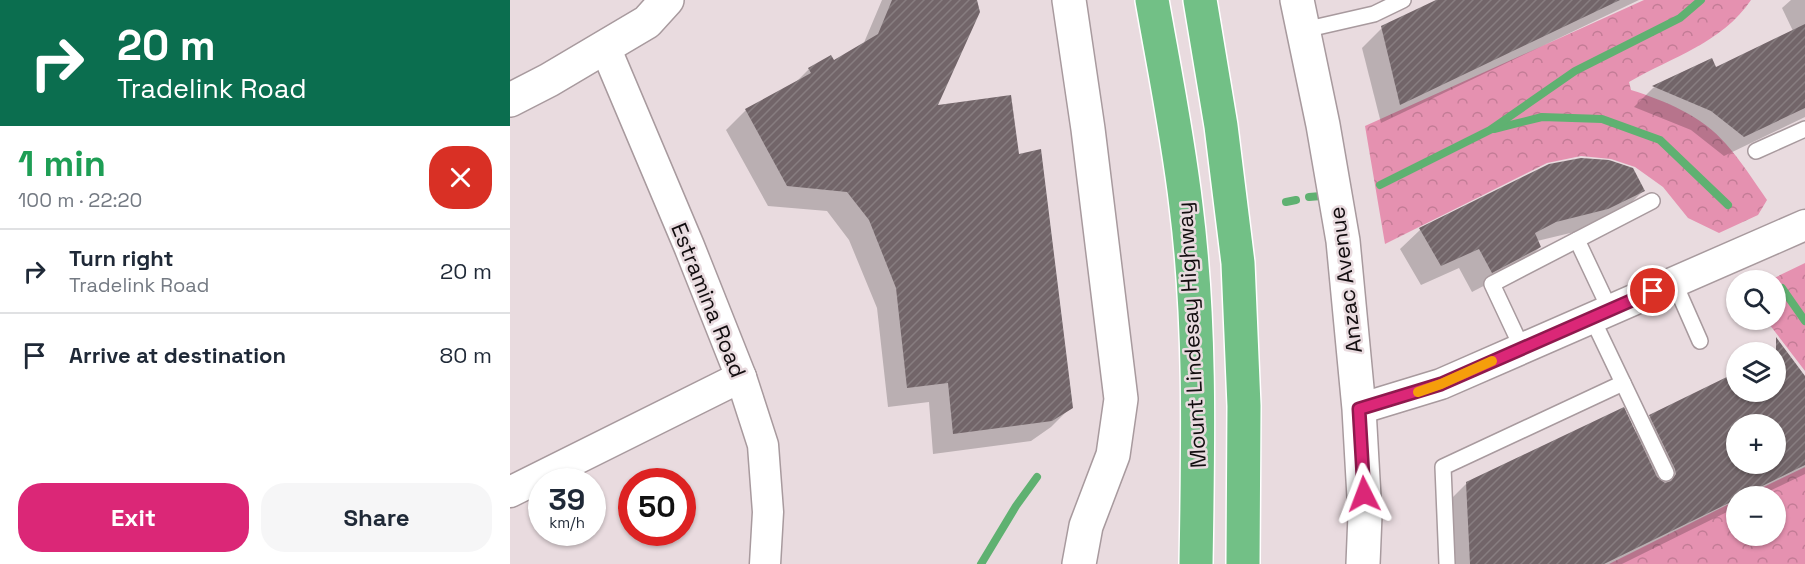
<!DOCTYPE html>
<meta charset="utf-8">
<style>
body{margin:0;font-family:"Space Grotesk",sans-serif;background:#f6f6f7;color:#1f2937;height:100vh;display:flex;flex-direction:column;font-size:22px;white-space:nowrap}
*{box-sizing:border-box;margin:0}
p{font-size:20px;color:#747a83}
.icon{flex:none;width:33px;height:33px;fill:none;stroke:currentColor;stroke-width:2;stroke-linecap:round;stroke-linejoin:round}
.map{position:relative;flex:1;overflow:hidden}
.sheet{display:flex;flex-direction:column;background:#fff;width:510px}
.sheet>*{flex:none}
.banner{background:#0b6e4f;color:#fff;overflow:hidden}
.buttons{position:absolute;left:1216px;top:270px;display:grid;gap:12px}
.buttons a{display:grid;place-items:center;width:60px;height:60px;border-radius:50%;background:#fff;box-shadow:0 2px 4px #0004;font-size:30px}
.speed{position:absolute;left:18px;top:468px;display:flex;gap:12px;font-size:30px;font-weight:700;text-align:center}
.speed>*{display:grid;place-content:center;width:78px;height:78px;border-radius:50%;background:#fff;box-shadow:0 2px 4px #0004;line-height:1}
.speed small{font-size:15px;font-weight:400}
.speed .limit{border:9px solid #d22;background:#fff;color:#111}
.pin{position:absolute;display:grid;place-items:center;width:51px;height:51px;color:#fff;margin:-26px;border:3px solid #fff;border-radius:50%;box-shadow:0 2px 6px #0007}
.me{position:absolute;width:66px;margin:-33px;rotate:357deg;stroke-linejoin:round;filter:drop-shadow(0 0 4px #0008)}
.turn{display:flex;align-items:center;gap:21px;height:126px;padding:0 18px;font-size:27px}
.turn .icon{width:78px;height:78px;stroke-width:2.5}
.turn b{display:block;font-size:42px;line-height:51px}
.round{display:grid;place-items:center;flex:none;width:63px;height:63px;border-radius:24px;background:#f6f6f7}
.summary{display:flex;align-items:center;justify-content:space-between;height:102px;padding:0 18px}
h1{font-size:36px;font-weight:700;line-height:45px;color:#1e9e55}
.primary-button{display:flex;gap:12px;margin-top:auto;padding:12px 18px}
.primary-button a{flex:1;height:69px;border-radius:24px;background:#db2777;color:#fff;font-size:24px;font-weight:700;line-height:69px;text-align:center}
.primary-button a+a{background:#f6f6f7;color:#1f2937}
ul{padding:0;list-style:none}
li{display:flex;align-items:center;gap:18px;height:84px;padding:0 18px;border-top:2px solid #e0e1e3}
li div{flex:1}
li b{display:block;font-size:22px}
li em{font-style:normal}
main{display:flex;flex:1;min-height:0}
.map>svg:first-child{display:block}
.park{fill:url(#park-crowns)}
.shadow{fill:#0003;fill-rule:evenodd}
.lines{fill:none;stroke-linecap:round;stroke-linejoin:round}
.stream{stroke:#5fb171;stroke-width:8}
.building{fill:url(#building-hatch);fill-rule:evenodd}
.service-casing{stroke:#a89a9e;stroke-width:18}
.minor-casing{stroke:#a89a9e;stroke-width:33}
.tertiary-casing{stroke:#a89a9e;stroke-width:36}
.secondary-casing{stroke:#a89a9e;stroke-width:36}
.trunk-casing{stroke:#fff;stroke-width:36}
.service{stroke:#fff;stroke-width:15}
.minor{stroke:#fff;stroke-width:30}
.tertiary{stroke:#fff;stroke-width:33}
.secondary{stroke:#fff;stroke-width:33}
.trunk{stroke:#72c086;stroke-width:33}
.route-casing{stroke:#8e194d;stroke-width:15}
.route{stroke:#db2777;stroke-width:10}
.slow{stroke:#f59e0b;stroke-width:10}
.labels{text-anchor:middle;stroke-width:5;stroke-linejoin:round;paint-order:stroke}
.street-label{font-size:22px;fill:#120d0f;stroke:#e9dbdf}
</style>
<main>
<section class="sheet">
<div class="banner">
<div class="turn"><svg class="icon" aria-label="right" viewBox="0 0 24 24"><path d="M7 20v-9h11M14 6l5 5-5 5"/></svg><div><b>20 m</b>Tradelink Road</div></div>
</div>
<div class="summary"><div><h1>1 min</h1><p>100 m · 22:20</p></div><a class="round" style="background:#d93025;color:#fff"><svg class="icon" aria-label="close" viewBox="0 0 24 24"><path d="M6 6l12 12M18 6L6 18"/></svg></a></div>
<ul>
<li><svg class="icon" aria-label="right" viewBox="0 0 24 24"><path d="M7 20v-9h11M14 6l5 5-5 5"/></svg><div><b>Turn right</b><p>Tradelink Road</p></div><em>20 m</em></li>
<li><svg class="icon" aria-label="arrive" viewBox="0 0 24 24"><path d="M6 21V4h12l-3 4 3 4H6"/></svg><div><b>Arrive at destination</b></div><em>80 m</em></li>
</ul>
<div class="primary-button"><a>Exit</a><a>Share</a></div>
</section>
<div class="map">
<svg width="1295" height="564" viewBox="0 0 1295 564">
<defs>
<pattern id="park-crowns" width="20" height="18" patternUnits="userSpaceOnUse" patternTransform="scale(1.5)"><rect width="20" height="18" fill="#e591b0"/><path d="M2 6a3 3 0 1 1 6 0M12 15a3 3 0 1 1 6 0" fill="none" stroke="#c37c96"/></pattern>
<pattern id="building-hatch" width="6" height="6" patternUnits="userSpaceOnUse" patternTransform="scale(1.5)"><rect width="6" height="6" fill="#726569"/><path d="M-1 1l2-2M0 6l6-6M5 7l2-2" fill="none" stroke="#877d80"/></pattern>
</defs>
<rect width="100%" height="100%" fill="#e9dbdf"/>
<!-- park -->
<g class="park">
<path d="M1134,0H1241C1212,43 1162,57 1119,82L1121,90C1156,101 1192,116 1216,144C1231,161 1244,181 1257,200L1248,215L1209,233L1178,218L1153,187L1125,167L1101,159L1071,156L1037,163L875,244L855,126Z"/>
<path d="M1295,263V371L1256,320H1266V280H1260Z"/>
<path d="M1295,467V564H1099L1227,500V536H1266V496H1235Z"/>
</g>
<!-- shadow -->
<g class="shadow">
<path d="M372,0H466L425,107L507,156L561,407L541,427L521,441L423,454L419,402L378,407L367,308L339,240L317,211L258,206L216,130L236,110L285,83L299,69L324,62L353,45Z"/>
<path d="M930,0H1129L871,123L852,48L872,28Z"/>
<path d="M1281,0H1295V117L1214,156L1181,130L1124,107L1143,88L1201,60L1205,69L1283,31L1272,8Z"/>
<path d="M1133,191L1113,211L1077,229L1027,241L1030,247L1010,267L962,292L949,268L911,285L890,249L910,230Z"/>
<path d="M1266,355L1295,378V474L1249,496H1227V507L1112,564H940L937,503L957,483L1124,433L1140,417L1227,374V392H1266ZM1227,424H1266V464H1227Z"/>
</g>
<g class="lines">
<!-- stream -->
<g class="stream">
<path d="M984,129L1032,117L1092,119L1150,140L1218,205"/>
<path d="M870,185L980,130L1065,71L1170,18L1191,0"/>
<path d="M799,197L811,196"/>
<path d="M776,202L786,200"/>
<path d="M1272,288L1295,321"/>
<path d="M471,564L506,506L527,477"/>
</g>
</g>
<!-- building -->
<g class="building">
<path d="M382,0H467L470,12L428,105L501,95L509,154L531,149L563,408L542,421L443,434L438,383L397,388L386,288L359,220L337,192L277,186L235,109L301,73L298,68L321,55L324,60L368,34Z"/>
<path d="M926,0H1110L890,105L871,26Z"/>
<path d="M1295,24V108L1234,137L1201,111L1142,86L1202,58L1206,67Z"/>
<path d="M1071,158L1099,160L1123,168L1135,191L1098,209L1046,222L1025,233L1031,247L982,273L969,249L931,266L909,228L1039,164Z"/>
<path d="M1266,337L1295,376V465L1232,496H1227V499L1094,564H960L956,482L1114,407L1147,477L1155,483L1161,481L1166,474L1165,469L1139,415L1227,372V392H1266ZM1227,424H1266V464H1227Z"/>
</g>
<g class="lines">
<defs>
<g id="service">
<path d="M794,30L864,14L893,0"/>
<path d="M1246,151L1295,129"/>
<path d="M1067,240L1100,310"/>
<path d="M1164,282L1190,341"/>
<path d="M1082,318L1156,473"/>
<path d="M1012,348L982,284L1142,201"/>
<path d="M937,564L933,467L1113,383"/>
</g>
<g id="minor">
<path d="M95,47L179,246L231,377L253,445L258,512L255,564"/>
<path d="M849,409L931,384L1295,225"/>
<path d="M0,492L231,377"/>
</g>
<path id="tertiary" d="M0,100L39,80L137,22L157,0"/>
<g id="secondary">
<path d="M559,0L578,129L611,399L603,455L576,526L569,564"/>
<path d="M787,0L813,125L833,241L849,409L855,515L853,564"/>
</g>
<g id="trunk">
<path d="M642,0C654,68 668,137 676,206C691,324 688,445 686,564"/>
<path d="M690,0L711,126L728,263L734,406L733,564"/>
</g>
</defs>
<!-- service casing -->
<use href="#service" class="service-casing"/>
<!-- minor casing -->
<use href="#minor" class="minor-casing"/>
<!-- tertiary casing -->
<use href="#tertiary" class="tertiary-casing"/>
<!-- secondary casing -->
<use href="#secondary" class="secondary-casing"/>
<!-- trunk casing -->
<use href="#trunk" class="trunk-casing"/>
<!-- service -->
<use href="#service" class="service"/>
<!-- minor -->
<use href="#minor" class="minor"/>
<!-- tertiary -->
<use href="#tertiary" class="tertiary"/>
<!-- secondary -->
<use href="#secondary" class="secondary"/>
<!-- trunk -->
<use href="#trunk" class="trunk"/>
</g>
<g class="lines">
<defs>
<path id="route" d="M854,494L849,409L931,384L1143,291"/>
</defs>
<!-- route casing -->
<use href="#route" class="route-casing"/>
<!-- route -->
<use href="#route" class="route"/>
<!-- slow -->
<path class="slow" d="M908,392L931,384L982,361"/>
</g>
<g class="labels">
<!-- street labels -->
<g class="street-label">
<text transform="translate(835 280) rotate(-97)" y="8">Anzac Avenue</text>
<text transform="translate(199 300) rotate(68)" y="8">Estramina Road</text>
<text transform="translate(681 335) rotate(-93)" y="8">Mount Lindesay Highway</text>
</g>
</g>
</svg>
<div class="buttons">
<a><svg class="icon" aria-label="search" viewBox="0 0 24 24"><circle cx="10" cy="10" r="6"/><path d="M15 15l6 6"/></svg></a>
<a><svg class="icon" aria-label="layers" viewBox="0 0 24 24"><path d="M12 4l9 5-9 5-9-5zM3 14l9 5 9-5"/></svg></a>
<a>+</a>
<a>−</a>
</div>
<div class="speed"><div>39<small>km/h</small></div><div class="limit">50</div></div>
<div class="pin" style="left:1143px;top:291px;background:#d93025"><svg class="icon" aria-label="arrive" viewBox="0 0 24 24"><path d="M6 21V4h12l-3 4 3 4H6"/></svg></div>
<svg class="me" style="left:854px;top:494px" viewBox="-20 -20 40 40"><path d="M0-17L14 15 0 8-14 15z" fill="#db2777" stroke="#fff" stroke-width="4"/></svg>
</div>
</main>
